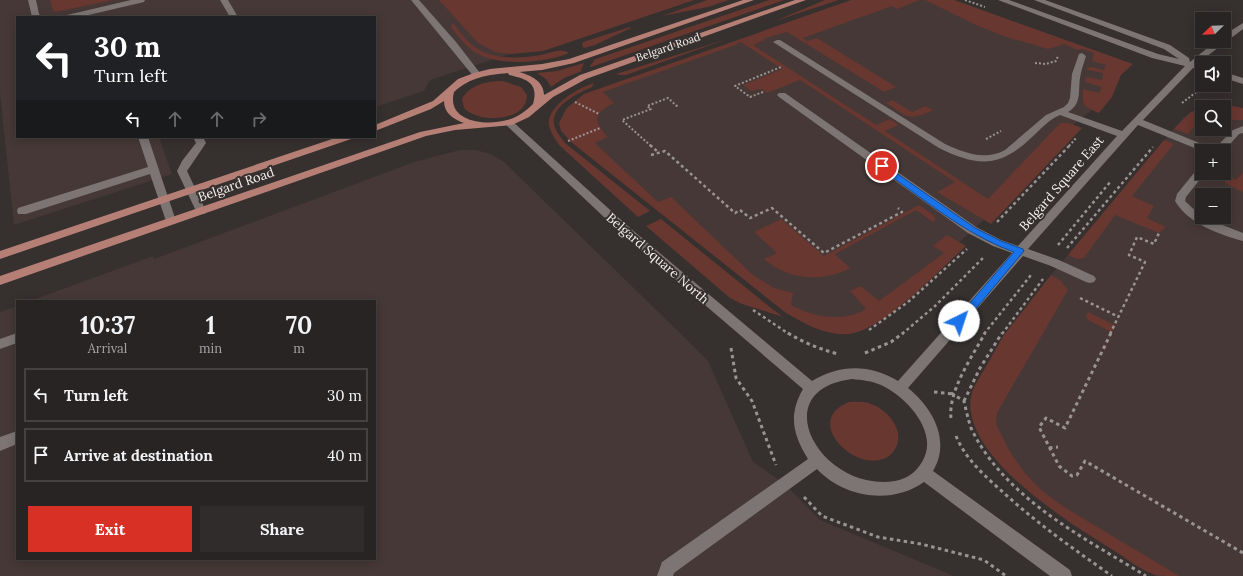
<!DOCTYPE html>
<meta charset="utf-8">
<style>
body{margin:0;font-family:Lora,serif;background:#302c2b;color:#f1f3f6;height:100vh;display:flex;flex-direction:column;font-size:15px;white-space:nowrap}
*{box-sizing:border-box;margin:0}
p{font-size:13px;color:#a5a4a6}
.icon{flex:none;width:22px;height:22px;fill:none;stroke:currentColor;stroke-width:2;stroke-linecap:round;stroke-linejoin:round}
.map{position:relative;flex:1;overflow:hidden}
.drawer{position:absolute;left:16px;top:300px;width:360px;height:260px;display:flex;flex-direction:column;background:#282423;border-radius:0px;box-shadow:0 2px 10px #0003,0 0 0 1px #444141}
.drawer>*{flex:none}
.banner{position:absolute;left:16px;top:16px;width:360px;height:122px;border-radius:0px;box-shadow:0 2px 10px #0003,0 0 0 1px #444141;background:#202124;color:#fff;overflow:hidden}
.needle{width:26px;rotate:247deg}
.fabs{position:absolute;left:1195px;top:12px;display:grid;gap:8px}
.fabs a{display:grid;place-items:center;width:36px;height:36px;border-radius:0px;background:#282423;box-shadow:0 2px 10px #0003,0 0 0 1px #444141;font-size:20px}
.pin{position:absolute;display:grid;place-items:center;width:34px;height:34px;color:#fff;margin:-17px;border:2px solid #fff;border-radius:50%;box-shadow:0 1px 4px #0007}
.me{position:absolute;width:44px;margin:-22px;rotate:41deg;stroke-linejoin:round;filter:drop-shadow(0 0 3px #0008)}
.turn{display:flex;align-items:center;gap:14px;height:84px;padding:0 12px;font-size:18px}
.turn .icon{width:52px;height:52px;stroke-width:2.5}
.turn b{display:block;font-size:28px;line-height:34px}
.lanes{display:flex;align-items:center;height:38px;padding:0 12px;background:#0003;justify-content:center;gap:20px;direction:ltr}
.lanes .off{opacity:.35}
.eta{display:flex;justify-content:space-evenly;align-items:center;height:68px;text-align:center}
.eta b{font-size:24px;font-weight:800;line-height:28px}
.cta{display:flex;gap:8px;margin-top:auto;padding:8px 12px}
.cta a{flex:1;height:46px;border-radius:0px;background:#d93025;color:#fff;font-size:16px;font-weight:800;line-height:46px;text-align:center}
.cta a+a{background:#302c2b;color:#f1f3f6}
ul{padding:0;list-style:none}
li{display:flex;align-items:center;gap:12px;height:54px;margin:0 8px 6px;padding:0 4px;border:2px solid #444141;border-radius:0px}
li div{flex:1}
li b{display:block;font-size:15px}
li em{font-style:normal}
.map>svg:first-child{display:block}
.built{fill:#453836;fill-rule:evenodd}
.green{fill:#68372f}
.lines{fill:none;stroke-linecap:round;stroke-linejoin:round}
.path-far2{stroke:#999493;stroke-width:2;stroke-dasharray:2 2;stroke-linecap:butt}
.path-far1{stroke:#999493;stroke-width:2.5;stroke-dasharray:3 3;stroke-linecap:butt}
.path{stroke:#999493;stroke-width:3;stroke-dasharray:3.5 3.5;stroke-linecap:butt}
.minor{fill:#7c7574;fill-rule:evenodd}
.major{fill:#b67f75;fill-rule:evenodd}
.route{fill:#1a73e8;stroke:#114b97}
.labels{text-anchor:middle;stroke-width:4;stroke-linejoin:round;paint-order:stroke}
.far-street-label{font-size:11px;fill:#f6f2f1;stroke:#36302f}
.street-label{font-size:13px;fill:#f6f2f1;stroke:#36302f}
</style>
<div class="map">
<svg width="1243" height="576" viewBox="0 0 1243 576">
<rect width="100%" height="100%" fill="#36302f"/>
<!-- built -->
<g class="built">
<path d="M0,0H694L543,51L510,54L430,80L424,91L375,107V17H17V137H159L172,174L14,225L0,94Z"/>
<path d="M860,0H954L1120,60L1105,96L1092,110L1074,124L996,209L887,308L871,320L811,322L572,140L563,114L567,108L600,90Z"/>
<path d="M1232,106L1243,108V576H1156L1073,525L1037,498L1006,471L988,449L977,429L970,409L971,396L1004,335L1051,275L1183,118L1191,112L1202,109V129H1224V107H1213ZM1202,151H1224V173H1202ZM1202,195H1224V217H1202Z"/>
<path d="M460,150H476L491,154L503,161L678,331L708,361L753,462L785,484L820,520L954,576H0V312L17,306V559H375V301H30L153,256L154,259L414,162Z"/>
</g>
<!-- green -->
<g class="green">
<path d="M50,0H113L56,12L53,11Z"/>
<path d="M439,0H694L543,51L510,54L495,52L478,43Z"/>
<path d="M707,0H729L708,7L662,16Z"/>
<path d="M769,0H784L591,67L590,66L594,61L593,60Z"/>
<path d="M825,0H839L775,21Z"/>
<path d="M851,0H920L897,9L892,6L803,38L807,41L817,38L896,87L884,92L787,32L763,39L765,40L753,45L876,125L890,119L899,125L885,131L988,199L1060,123H1069L1082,128L991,224L937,192L955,182L800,80L767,93L761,89L751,91L743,85L782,69L741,42L737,43L738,44L603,92L614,103C594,113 592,121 608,137L595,143L658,202L671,197L753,275L774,288L793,293L791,305C813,317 843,323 866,309L850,291L861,286L879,301L944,253L933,246L947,235L966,246C939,270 884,330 849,334C826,336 805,324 786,313L571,142L561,131L559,123L567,108L584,94Z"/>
<path d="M925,0H954L1133,64L1121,75L1112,97L1099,113C1083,106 1082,106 1083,89L1099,93L1102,87L1085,82L1086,77L1102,80L1103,73L1087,70V68L1091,67L1104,70L1106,65L1092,61L1094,53L1083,49L1077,50L1065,44L1048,49L1006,37L976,25Z"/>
<path d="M453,23C459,30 464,38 471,44C491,61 521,59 545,54C553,52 561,48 569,53C547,63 502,66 480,55C468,50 459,37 451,27Z"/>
<path d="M630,27L631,28L595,45L584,48L582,46L583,42Z"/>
<path d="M721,41H722L626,75H620L616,74Z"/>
<path d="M584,63L581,70L582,71L564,78L551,87L546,79L537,73L557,71Z"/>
<path d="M503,81L521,87L527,95C528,122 478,124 464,108L462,99C470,84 488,81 503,81Z"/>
<path d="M594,83L592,87C579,93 551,105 554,124C555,131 561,137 565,143L650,211L638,217L559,145C555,139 551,133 549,126C546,106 578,88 594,83Z"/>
<path d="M892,100L912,112L926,106L933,110C907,122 908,117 886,103Z"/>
<path d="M1232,106L1243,108V120H1233L1224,117V107H1213Z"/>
<path d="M1202,109V118L1188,134L1174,129L1191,112Z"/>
<path d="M1164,140L1174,144L1132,196L1154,206L1147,218L1166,227L1159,233L1115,215L1084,258L1077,259L1068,255Z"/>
<path d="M1243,172V192C1234,188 1221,183 1220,173L1236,180Z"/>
<path d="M919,205L933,215L936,220L933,222L916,210L835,254L850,268C822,283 788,280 764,259L777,253L754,232L781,219L824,256Z"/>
<path d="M661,219L771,308L783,317L742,304L730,298L646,226Z"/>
<path d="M1051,275L1061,281L1068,290L997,413L996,424L1009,450L1024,472L1041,490L1064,507L1179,576C1172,576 1161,576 1155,575C1140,570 1126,558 1113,550C1070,523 948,449 974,387L1004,335Z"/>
<path d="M1088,312L1115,325L1101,360L1111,332L1088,320L1086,317Z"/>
<path d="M849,402C857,402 864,401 871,404C889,410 908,434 893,452C867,483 797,423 849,402Z"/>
</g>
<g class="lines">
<!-- path-far2 -->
<g class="path-far2">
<path d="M965,0L985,7"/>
<path d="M1035,63L1046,64L1056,61L1058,56"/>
<path d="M763,92L750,97L735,86L781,67"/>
<path d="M575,102L599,114"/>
<path d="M1182,103L1199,90L1211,87"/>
<path d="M986,139L1001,131"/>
<path d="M568,141L600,128"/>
<path d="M651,146L622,120L651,109L647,106L668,98L678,107"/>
<path d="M1069,146L1077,137"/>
</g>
<!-- path-far1 -->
<g class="path-far1">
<path d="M650,145L658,152"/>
<path d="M651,155L665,151L735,213L740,210L750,218L772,208L824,253L902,212L898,208"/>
<path d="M997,222L1070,145"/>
<path d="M1058,245L1111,181"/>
<path d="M1067,248L1153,147"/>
<path d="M1080,298L1119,317"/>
<path d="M753,310L789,334"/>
<path d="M869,330L908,302L967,249"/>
<path d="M902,334L935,306L983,258"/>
<path d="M984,334L1031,275"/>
<path d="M1002,334L1043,279"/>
<path d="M1110,334L1145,262L1129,255L1137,237L1154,244L1159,233"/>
</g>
<!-- path -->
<g class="path">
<path d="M788,333C804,343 820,349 838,354"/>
<path d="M1111,333L1065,428L1046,418L1039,427L1059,466L1072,476L1077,475L1085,461L1243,553"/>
<path d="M731,348L736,378L752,401L776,465"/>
<path d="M865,353L891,342L903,333"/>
<path d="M934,392L953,394"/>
<path d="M951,393L964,401C966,410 968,419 971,428C1004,498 1083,537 1146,576"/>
<path d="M964,401L980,368L1002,333"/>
<path d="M951,418C948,391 972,357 985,333"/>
<path d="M956,436C966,460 986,477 1005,494C1038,524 1075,550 1112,576"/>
<path d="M1049,448L1058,447"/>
<path d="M804,497L822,516L878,537L921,544L984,560L1006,576"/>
</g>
<!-- minor -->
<g class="minor">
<path d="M28,0H36L39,14L42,17H32Z"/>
<path d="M131,0H145L144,2L80,17H66L67,15Z"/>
<path d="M220,0H228L238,17H230Z"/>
<path d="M411,0H419L456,42L480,73L481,75L480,77H474Z"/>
<path d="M998,0H1009L1158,54L1179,59L1164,49L1034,0H1045L1170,45L1189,58L1190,62L1216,41H1224V35L1243,23V29L1198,63L1202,64V70L1193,68L1143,120L1214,149L1233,130L1243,126V133L1239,134L1224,151H1202L1138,125L1028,249L1059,260L1094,276L1096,279L1094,282L1090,283L1086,282L1051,266L1023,256L908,388C933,408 951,441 933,471L1070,570L1072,576H1050L924,482C892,505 844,498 817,469L674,573L673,576H657L662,562L808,459C793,435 788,415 803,389L622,234L504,123L509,120L512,121L630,228L812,381C840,364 870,364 898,381L1012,253L993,246L968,233L779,97L777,95L779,93H785L976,227L1001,240L1018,246L1117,136L1060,115C1048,120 1040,130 1031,138C999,169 976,166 939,148L773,42L777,40H780L945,144C965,153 985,161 1005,150L1046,115L1064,107L1068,103L1070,98L1072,74L1079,54L1082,53L1086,56C1084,63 1081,70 1080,78C1078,91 1082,104 1068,112L1122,131L1185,66L1152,58ZM852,379C862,380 872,381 881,385C907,397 940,433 922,462C916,472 907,479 895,481C821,493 763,390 852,379Z"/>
<path d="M1224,72L1243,78V84L1224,78Z"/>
<path d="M138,137H148L176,221L175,224H167L166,221L150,174L26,214H18L17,211L18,208L148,167Z"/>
<path d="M193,137H203L206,143L187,171L206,211L205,214H197L196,211L177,171L182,161L196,143Z"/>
<path d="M1202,167V173H1205L1186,197L1185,201L1202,217L1243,233V241C1218,234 1189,224 1175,201L1177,194L1198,168Z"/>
<path d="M17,333V343L0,349V339Z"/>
<path d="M17,431V444L0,451V437Z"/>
</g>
<!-- major -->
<g class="major">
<path d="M743,0H754L574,63L542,70L519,72C530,75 544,81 544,95L580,75L795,0H806L586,79L553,97L529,117L512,125L455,130L426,136L0,285V276L420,132L464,123C453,119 444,113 444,101L431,109L375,131V125L433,101L458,79L474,73L490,69L542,64L569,59ZM508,73L509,75C527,79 539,83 533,104C526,111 517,118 507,120C486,126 446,122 454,92C471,77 486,75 508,73Z"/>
<path d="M338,137H353L351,139L0,259V251Z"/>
</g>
</g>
<!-- route -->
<path class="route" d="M882,163L975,228L1001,241L1023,249L1024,251L963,324H956L955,321L956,319L1014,252C964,234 923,198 879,168V164Z"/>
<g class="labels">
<!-- far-street labels -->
<g class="far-street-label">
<text transform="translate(668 47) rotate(-19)" y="4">Belgard Road</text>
</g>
<!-- street labels -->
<g class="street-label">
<text transform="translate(1061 183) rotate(-49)" y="5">Belgard Square East</text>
<text transform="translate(236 184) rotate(-19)" y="5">Belgard Road</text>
<text transform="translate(658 258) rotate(41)" y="5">Belgard Square North</text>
</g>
</g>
</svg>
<div class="fabs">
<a><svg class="needle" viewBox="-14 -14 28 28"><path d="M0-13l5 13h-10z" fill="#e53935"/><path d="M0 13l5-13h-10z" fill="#a5a4a6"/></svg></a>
<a><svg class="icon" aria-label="sound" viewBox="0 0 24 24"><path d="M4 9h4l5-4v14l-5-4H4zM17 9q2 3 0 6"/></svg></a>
<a><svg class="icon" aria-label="search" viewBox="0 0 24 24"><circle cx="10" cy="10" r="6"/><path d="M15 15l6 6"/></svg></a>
<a>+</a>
<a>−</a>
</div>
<div class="pin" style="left:882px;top:166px;background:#d93025"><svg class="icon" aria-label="arrive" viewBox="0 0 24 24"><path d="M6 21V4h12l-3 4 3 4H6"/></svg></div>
<svg class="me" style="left:959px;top:321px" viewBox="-20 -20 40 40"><circle r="19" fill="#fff"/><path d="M0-13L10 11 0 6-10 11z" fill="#1a73e8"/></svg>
<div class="banner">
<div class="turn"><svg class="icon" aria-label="left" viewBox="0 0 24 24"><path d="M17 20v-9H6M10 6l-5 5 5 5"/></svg><div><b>30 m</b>Turn left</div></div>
<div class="lanes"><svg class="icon" aria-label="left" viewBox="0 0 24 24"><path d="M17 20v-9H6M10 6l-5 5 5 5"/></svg><svg class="icon off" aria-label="ahead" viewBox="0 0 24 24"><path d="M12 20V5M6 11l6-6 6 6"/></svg><svg class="icon off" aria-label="ahead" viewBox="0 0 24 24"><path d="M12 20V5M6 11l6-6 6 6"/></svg><svg class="icon off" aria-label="right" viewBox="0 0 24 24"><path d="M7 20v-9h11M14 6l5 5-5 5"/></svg></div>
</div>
<section class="drawer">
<div class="eta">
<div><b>10:37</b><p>Arrival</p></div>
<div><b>1</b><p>min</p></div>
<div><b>70</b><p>m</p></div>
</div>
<ul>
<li><svg class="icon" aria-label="left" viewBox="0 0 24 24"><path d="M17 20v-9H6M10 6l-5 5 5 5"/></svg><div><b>Turn left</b></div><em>30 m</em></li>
<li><svg class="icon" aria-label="arrive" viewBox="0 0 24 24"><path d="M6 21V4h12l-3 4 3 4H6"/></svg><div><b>Arrive at destination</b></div><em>40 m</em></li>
</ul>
<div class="cta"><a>Exit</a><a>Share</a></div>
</section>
</div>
